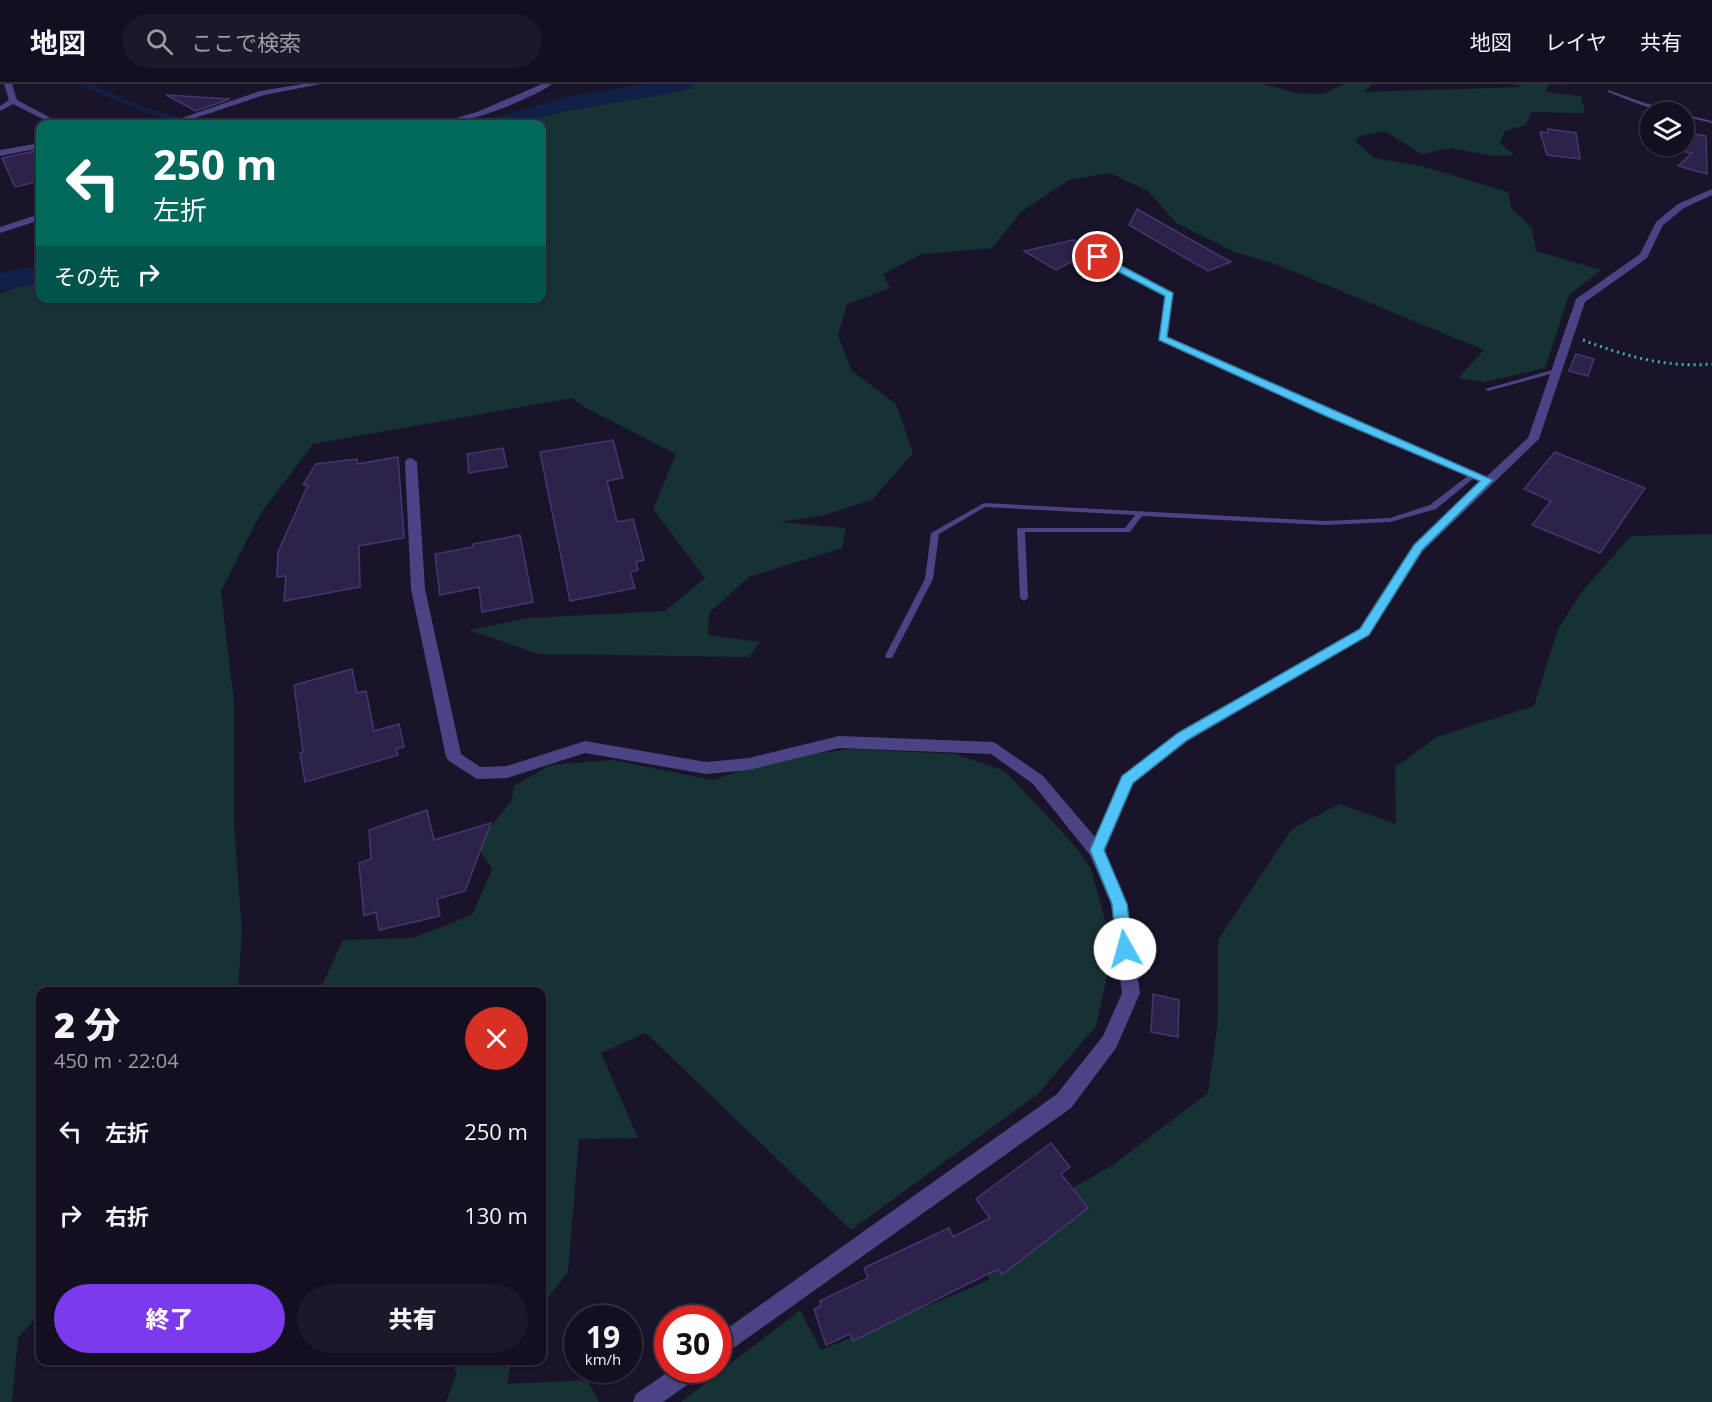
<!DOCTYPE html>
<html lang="ja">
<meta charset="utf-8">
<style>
body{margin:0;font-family:"Open Sans","Noto Sans JP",sans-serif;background:#1c1829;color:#f1f3f6;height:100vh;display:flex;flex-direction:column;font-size:22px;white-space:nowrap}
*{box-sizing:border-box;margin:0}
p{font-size:20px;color:#9d9ca5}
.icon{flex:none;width:33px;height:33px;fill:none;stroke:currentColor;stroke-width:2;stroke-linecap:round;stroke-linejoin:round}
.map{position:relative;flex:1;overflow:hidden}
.sheet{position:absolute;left:36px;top:903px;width:510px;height:378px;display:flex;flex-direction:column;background:#130f20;border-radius:12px;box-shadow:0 2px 4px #0004,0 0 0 2px #322f3e}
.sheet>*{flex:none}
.hud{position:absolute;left:36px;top:36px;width:510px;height:183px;border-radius:12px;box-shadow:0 2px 4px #0004,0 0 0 2px #322f3e;background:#00695c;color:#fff;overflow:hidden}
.controls{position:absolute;left:1640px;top:18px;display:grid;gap:12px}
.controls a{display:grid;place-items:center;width:54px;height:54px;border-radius:50%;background:#130f20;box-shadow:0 2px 4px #0004,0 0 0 2px #322f3e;font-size:30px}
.speed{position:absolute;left:564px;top:1221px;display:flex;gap:12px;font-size:30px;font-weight:700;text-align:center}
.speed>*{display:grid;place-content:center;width:78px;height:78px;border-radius:50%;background:#130f20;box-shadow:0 2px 4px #0004,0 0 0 2px #322f3e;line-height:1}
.speed small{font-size:15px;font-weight:400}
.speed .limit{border:9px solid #d22;background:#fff;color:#111}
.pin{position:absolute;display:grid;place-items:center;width:51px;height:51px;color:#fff;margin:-26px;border:3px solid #fff;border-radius:50%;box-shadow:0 2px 6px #0007}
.me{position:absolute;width:66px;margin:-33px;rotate:353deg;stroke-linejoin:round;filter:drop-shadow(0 0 4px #0008)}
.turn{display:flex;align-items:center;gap:21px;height:126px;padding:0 18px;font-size:27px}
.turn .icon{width:78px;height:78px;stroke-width:2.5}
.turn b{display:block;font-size:42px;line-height:51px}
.then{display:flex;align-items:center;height:57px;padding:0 18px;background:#0003;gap:12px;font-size:22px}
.round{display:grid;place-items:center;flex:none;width:63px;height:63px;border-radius:32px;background:#1c1829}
.summary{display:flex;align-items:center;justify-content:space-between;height:102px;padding:0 18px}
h1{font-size:36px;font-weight:800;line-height:45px}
.button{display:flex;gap:12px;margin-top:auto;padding:12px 18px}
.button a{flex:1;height:69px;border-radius:36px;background:#7c3aed;color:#fff;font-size:24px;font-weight:800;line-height:69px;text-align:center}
.button a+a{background:#1c1829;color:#f1f3f6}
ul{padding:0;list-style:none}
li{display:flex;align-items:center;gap:18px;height:84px;padding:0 18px}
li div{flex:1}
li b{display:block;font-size:22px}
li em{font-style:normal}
header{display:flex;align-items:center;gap:36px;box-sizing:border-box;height:84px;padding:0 30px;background:#130f20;border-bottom:2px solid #322f3e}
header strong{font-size:28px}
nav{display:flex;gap:33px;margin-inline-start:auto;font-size:21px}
.search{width:420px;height:54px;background:#1c1829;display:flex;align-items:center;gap:15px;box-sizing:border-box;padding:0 21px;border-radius:33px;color:#9d9ca5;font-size:22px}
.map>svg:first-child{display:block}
.green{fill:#173233}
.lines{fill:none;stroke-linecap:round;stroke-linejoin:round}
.stream{stroke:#112046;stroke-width:4.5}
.river{fill:#112046;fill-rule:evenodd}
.building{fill:#2d2249;stroke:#473673;stroke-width:1.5}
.path{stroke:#3eb1b2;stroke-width:3;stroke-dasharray:2 4;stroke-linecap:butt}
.lane{fill:#4b4484;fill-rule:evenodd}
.street{fill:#4b4484;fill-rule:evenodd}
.route{fill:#4fc3f7;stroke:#337fa1;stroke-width:1.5}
</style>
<header>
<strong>地図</strong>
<div class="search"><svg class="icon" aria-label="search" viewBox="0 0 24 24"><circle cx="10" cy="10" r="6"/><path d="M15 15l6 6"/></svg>ここで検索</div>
<nav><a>地図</a><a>レイヤ</a><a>共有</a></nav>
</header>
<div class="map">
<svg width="1712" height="1318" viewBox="0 0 1712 1318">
<rect width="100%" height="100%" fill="#19142a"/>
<!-- green -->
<g class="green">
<path d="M649,0H1265L1294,9L1323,10L1344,0H1372L1364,8L1521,3L1515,0H1577L1548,1L1546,8L1581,12L1585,29L1532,28L1526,41L1505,47L1500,59L1515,71L1493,72L1451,64L1422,70L1384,47L1360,52L1355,57L1374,74L1421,82L1508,108L1511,124L1532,144L1536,167L1601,186L1569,211L1545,284L1485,298L1458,294L1484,266L1273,179L1234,168L1175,138L1148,107L1110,89L1069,96L1021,128L992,164L922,170L883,190L890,204L847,220L838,251L851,286L896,320L913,369L872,416L825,431L780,438L846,444L842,464L749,493L709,529L708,551L760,558L749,573L539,570L469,546L528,534L665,527L705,494L653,425L676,370L588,325L572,314L313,360L261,429L221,507L234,618V742L242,846L238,907L40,908V1229L18,1254L12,1318H0V210L40,194V214H542V40H495L585,15Z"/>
<path d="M1712,450V1318H681L800,1226L821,1266L989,1196L977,1158L1113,1081L1208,1009L1218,936V856L1292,745L1339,720L1396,740L1395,683L1437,653L1534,622L1558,545L1580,510L1631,452Z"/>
<path d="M850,665L955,670L1005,687L1076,763L1091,785L1113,865L1096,942L1038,1010L851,1146L646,949L601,969L638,1054L579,1055L568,1188L542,1221V908H319L343,856L413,854L472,831L492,785L476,761L512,716L514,702L550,681L612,676L713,696L776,675Z"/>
<path d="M448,1277H511L507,1300L587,1296L599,1318H446L457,1289Z"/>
</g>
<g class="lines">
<!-- stream -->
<path class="stream" d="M85,0C122,17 157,33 197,40"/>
<!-- river -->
<g class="river">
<path d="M645,0H694L691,5L683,7L566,27L518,40H486L490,35L566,13Z"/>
<path d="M40,182V199L0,207V189Z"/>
</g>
</g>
<!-- building -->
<g class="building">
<path d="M166,11L230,15L196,27Z"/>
<path d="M1548,45L1576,49L1580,75L1547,71L1540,48L1548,49Z"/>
<path d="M1683,48L1706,52L1707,90L1678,82L1692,69L1680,67Z"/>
<path d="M40,66V97L15,103L2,74Z"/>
<path d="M1137,125L1195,158L1231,178L1208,187L1129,141Z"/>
<path d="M1073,156L1094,166L1056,186L1024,167Z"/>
<path d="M1576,270L1594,275L1588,292L1569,287Z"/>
<path d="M613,356L623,394L607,397L617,438L633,435L644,476L636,478L638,486L630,488L635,504L570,517L540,368Z"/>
<path d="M503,364L507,383L469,389L467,370Z"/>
<path d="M1555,368L1645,404L1600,469L1532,441L1551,417L1524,405Z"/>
<path d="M398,373L404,454L359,462L360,503L284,517L286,492L277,493L278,468L308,401H303L316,380L357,375V380Z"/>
<path d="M520,451L533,518L482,528L479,503L440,511L435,470L473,463V460Z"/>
<path d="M352,585L357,609L366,607L374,647L399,640L404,663L396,665L398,671L305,698L300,669L303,668L294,601Z"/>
<path d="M427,726L434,756L491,739L465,807L437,815L440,832L379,846L376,828L364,832L359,779L371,775L369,746Z"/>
<path d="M1153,910L1179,916L1178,953L1151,948Z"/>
<path d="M1051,1059L1070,1083L1061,1090L1088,1124L1002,1191L998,1185L853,1257L850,1250L826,1261L814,1225L821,1222L820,1217L868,1194L864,1184L949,1144L953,1153L990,1134L976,1115Z"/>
</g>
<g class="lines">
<!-- path -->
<path class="path" d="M1583,256C1625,272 1666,284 1712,280"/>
<!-- lane -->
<g class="lane">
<path d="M1608,6L1645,19L1677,28C1658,30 1627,15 1608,8Z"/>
<path d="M1683,30L1712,37V39L1683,32Z"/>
<path d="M1096,172H1100L1171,210L1165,253L1332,329L1491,396L1487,398L1475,393L1436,425L1390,438L1325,441L1142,432L1130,448H1025L1028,514L1024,517L1020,514L1017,446L1018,444H1125L1135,431L985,423L939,450L933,495L892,574H886L885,572L925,495L931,449L984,419L1325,437L1390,434L1430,421L1469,391L1328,331L1160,255L1166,212L1096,174Z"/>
<path d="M1556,285L1558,286V288L1488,307L1485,305Z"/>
</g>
<!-- street -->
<g class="street">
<path d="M4,0H12L17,16L62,40H53L13,20L0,27V22L9,16Z"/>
<path d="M303,0H321L264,11L192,35L277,38L281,40L183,38L164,40L260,7Z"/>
<path d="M542,0H552C532,15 460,43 435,40L477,28Z"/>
<path d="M40,59V64L0,72V66Z"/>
<path d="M1712,105V111L1684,124L1663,141L1647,174L1585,218L1539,355L1423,467L1369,551L1188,657L1133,700L1105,767L1127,820L1140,909L1116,964L1071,1024L718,1275V1251L1057,1010L1103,952L1122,909L1111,820L1090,771L1033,700L991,670L839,664L749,686L706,690L585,669L507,694L477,695L449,677L446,673L411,505L405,378L407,375L411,374L417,378L425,505L461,670L480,683L507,682L585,657L706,678L749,674L839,652L994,658L1043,692L1095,753L1122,692L1178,649L1359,545L1413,461L1528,354L1576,215L1640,170L1656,138L1678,120Z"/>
<path d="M40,130V136L0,149V143Z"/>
<path d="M671,1286H700L697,1294L663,1318H633L636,1310Z"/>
</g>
</g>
<!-- route -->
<path class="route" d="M1094,171H1101L1173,209L1167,253L1493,396L1422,466L1369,551L1187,656L1133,699L1104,766L1127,820L1133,865L1130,870L1125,872L1119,870L1117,865L1112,820L1090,766L1122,692L1178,649L1360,545L1414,461L1480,397L1326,332L1159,256L1165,212L1094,175Z"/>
</svg>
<div class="controls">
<a><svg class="icon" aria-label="layers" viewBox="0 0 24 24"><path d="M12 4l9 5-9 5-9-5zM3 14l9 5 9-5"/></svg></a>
</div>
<div class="speed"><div>19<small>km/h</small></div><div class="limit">30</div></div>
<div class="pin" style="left:1098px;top:173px;background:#d93025"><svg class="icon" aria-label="arrive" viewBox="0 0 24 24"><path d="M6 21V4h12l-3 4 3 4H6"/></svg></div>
<svg class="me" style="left:1125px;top:865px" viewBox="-20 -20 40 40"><circle r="19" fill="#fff"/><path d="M0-13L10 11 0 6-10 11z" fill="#4fc3f7"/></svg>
<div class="hud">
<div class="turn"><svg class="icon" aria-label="left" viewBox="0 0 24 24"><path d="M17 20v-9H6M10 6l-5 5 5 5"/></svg><div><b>250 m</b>左折</div></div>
<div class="then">その先<svg class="icon" aria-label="right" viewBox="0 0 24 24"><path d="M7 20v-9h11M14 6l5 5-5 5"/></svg></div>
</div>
<section class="sheet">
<div class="summary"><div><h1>2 分</h1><p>450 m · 22:04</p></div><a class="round" style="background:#d93025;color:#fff"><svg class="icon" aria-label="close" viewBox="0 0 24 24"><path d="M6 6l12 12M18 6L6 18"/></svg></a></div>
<ul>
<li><svg class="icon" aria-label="left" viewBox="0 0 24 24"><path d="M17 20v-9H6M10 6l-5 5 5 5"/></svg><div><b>左折</b></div><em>250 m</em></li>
<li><svg class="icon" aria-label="right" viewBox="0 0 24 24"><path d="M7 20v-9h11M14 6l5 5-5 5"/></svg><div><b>右折</b></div><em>130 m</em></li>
</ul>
<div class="button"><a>終了</a><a>共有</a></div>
</section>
</div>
